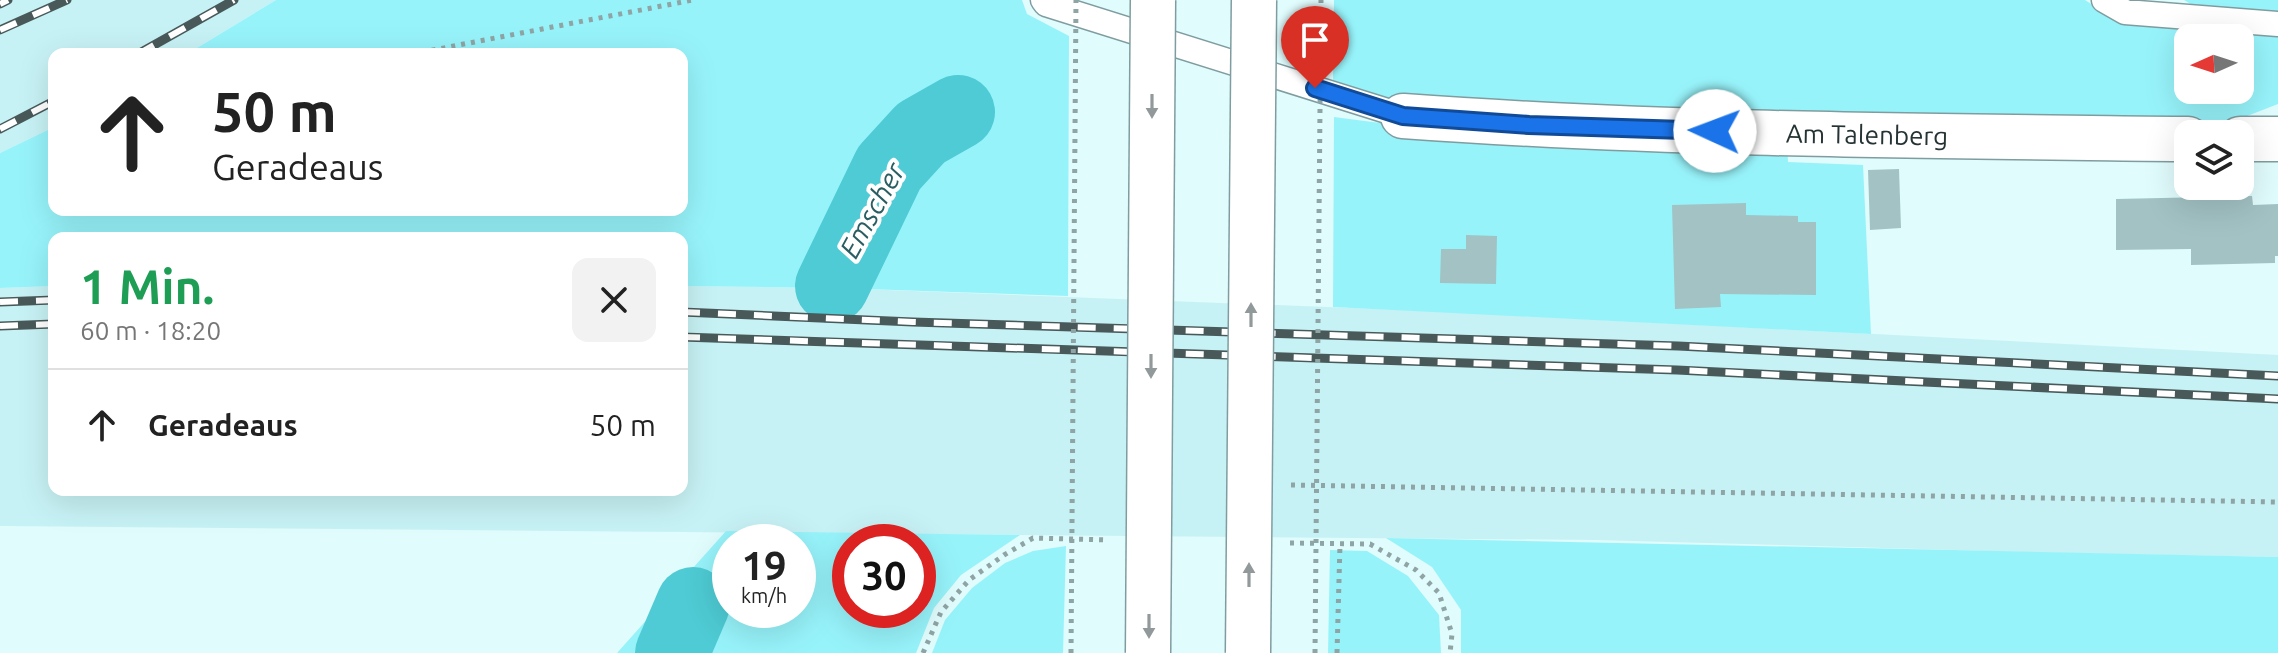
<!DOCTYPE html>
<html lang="de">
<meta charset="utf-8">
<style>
body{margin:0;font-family:Ubuntu,sans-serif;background:#f2f2f2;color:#222;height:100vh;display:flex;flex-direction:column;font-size:30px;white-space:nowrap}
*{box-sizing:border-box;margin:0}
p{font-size:26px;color:#767676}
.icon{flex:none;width:44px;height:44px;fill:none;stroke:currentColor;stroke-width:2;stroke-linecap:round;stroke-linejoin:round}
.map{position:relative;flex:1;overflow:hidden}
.sheet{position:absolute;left:48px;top:232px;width:640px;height:264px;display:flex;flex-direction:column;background:#fff;border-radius:16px;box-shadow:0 8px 32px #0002}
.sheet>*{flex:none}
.hud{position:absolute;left:48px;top:48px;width:640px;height:168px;border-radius:16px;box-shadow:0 8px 32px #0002;background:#fff;color:#222;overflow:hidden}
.needle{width:52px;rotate:267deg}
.controls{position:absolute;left:2174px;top:24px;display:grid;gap:16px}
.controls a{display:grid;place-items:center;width:80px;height:80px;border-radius:16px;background:#fff;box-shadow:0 8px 32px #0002;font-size:40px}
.speed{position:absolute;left:712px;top:524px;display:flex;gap:16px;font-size:40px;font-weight:700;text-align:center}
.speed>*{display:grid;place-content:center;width:104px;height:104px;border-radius:50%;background:#fff;box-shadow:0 8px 32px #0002;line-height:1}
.speed small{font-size:20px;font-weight:400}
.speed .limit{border:12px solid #d22;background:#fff;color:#111}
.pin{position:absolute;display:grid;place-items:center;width:68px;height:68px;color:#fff;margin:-82px -34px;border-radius:50% 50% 50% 0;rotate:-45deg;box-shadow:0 0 8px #0007}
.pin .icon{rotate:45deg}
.me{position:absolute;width:88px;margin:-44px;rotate:272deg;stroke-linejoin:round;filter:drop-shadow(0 0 6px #0008)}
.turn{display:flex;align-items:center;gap:28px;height:168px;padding:0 32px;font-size:36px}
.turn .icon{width:104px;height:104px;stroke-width:2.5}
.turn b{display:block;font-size:56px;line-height:68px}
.round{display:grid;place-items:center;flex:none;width:84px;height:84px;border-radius:16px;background:#f2f2f2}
.summary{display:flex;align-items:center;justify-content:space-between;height:136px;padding:0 32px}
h1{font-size:48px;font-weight:700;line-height:60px;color:#1e9e55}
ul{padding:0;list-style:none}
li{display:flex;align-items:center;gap:24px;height:112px;padding:0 32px;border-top:2px solid #e0e0e0}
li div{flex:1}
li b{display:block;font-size:30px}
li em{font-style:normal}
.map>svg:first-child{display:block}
.built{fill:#c7f2f5}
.green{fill:#97f3fa;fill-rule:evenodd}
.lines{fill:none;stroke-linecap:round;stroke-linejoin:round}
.river{stroke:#4ecbd4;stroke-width:74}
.building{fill:#a2c2c4}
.service-casing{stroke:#7f9da0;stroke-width:27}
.minor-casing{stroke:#7f9da0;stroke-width:47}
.path{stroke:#8fa4a5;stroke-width:5;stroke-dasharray:4 6;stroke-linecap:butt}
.service{stroke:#fff;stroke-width:24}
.minor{stroke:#fff;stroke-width:44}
.rail-casing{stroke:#49595a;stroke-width:9}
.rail{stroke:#fff;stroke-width:6;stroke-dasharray:18;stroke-linecap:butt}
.motorway-bridge-casing{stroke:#7f9da0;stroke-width:47;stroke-linecap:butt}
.path-bridge{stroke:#8fa4a5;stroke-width:5;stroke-dasharray:4 6;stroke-linecap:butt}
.motorway-bridge{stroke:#fff;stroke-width:44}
.oneway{fill:#92999a}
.route-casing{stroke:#114b97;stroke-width:20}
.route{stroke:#1a73e8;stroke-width:14}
.labels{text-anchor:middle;stroke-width:8;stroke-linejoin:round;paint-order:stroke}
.street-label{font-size:26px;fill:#263334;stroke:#fff}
.water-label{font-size:28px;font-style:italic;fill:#2a5e62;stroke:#fff}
</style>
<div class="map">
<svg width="2278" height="653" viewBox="0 0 2278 653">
<rect width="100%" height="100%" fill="#e1fcfd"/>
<!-- built -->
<g class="built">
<path d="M0,0H276L187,54H54V127L0,153Z"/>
<path d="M54,286V490H682V286L836,288L1430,311L2278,355V557L2064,553L1596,540L0,526V288Z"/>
</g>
<!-- green -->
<g class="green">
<path d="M276,0H1022L1027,14L1069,36L1068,296L836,288L682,286V238H54V286L0,288V153L54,127V210H682V54H187Z"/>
<path d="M1334,0H2085L2099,9L2278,32V104L2229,123L2079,129L1433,108L1366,92L1333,80ZM2188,38H2240V90H2188Z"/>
<path d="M2184,0H2278V16L2204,12Z"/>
<path d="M1334,117L1434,130L1787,141L1788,162L1863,165L1871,334L1333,307Z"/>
<path d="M726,531L1020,535L961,575L934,608L916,653H617ZM730,542H798V610H730ZM850,542H918V610H850Z"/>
<path d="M1386,538L2278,557V653H1461V610L1432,567Z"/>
<path d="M1066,546L1063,653H932L945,620L972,588L1005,563L1033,551Z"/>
<path d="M1330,550L1367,551L1408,576L1439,615L1441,653H1328Z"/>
</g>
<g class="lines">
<!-- river -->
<g class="river">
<path d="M832,286L889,168L921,133L958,112"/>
<path d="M672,653L693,604"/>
</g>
</g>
<!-- building -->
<g class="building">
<path d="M1899,169L1901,228L1870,230L1868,170Z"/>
<path d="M2252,196L2253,205L2278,204V256H2275V263L2191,265V249L2116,250V199Z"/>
<path d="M1746,203V215L1798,216V222H1816V295L1720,294L1721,307L1675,309L1672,205Z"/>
<path d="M1466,235L1497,236L1496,284L1440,283L1441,249H1466Z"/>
</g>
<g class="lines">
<defs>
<g id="service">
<path d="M1043,0L1046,4L1403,116"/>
<path d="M2104,0L2125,12L2278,24"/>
</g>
<g id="minor">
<path d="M1403,116C1664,135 1926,136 2188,139"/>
<path d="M2240,139H2278"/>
</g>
</defs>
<!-- service casing -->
<use href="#service" class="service-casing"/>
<!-- minor casing -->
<use href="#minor" class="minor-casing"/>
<!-- path -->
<g class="path">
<path d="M412,54L693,0"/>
<path d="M1291,485L2278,502"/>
<path d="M1290,543L1370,544L1416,570L1439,593L1452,634L1450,653"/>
<path d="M923,653L941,612L969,580L1004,555L1033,538L1108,540"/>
<path d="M1337,653L1340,544"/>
</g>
<!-- service -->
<use href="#service" class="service"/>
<!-- minor -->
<use href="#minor" class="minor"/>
<defs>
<g id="rail">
<path d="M0,4L8,0"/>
<path d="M0,30L67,0"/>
<path d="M138,54L234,0"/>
<path d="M0,129L54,101"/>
<path d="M0,302L54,300"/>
<path d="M682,312L913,322L1678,346L2278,376"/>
<path d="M0,326L54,324"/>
<path d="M682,337L1677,370L2278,399"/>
</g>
</defs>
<!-- rail casing -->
<use href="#rail" class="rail-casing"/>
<!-- rail -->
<use href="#rail" class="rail"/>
<defs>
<g id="motorway-bridge">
<path d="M1148,653L1153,0"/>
<path d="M1248,653L1254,0"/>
</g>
</defs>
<!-- motorway-bridge casing -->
<use href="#motorway-bridge" class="motorway-bridge-casing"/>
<!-- path-bridge -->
<g class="path-bridge">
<path d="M1071,653L1076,0"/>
<path d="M1315,653L1321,0"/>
</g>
<!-- motorway-bridge -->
<use href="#motorway-bridge" class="motorway-bridge"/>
</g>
<!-- one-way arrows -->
<defs><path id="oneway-solid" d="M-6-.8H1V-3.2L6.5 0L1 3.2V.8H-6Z" transform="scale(2)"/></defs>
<g class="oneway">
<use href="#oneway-solid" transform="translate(1152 106) rotate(90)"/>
<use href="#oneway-solid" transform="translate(1251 315) rotate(-90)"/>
<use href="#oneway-solid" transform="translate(1151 366) rotate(90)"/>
<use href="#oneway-solid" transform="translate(1249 575) rotate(-90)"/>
<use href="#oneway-solid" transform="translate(1149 626) rotate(90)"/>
</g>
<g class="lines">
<defs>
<path id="route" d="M1315,88L1403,116L1529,125L1715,131"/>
</defs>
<!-- route casing -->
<use href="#route" class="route-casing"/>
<!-- route -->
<use href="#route" class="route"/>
</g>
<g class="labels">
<!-- street labels -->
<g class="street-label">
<text transform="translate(1867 135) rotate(1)" y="9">Am Talenberg</text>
</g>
<!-- water labels -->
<g class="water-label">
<text transform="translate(872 210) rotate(-61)" y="10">Emscher</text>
</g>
</g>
</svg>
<div class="controls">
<a><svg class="needle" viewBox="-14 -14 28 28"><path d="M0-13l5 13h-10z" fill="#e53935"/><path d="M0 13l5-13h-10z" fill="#767676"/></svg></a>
<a><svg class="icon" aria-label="layers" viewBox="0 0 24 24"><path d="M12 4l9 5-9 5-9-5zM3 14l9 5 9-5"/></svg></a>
</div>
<div class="speed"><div>19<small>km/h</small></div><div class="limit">30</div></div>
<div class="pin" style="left:1315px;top:88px;background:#d93025"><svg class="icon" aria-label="arrive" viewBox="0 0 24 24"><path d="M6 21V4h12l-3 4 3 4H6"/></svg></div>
<svg class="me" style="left:1715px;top:131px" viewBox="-20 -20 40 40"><circle r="19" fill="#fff"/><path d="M0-13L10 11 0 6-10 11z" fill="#1a73e8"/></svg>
<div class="hud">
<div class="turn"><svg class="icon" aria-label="ahead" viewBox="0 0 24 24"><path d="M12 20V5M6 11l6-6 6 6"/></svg><div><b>50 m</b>Geradeaus</div></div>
</div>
<section class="sheet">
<div class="summary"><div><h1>1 Min.</h1><p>60 m · 18:20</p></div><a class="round"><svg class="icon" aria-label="close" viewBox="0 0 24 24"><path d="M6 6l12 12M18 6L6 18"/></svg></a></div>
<ul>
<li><svg class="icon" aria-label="ahead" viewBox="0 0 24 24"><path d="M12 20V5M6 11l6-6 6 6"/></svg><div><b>Geradeaus</b></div><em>50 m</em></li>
</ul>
</section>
</div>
